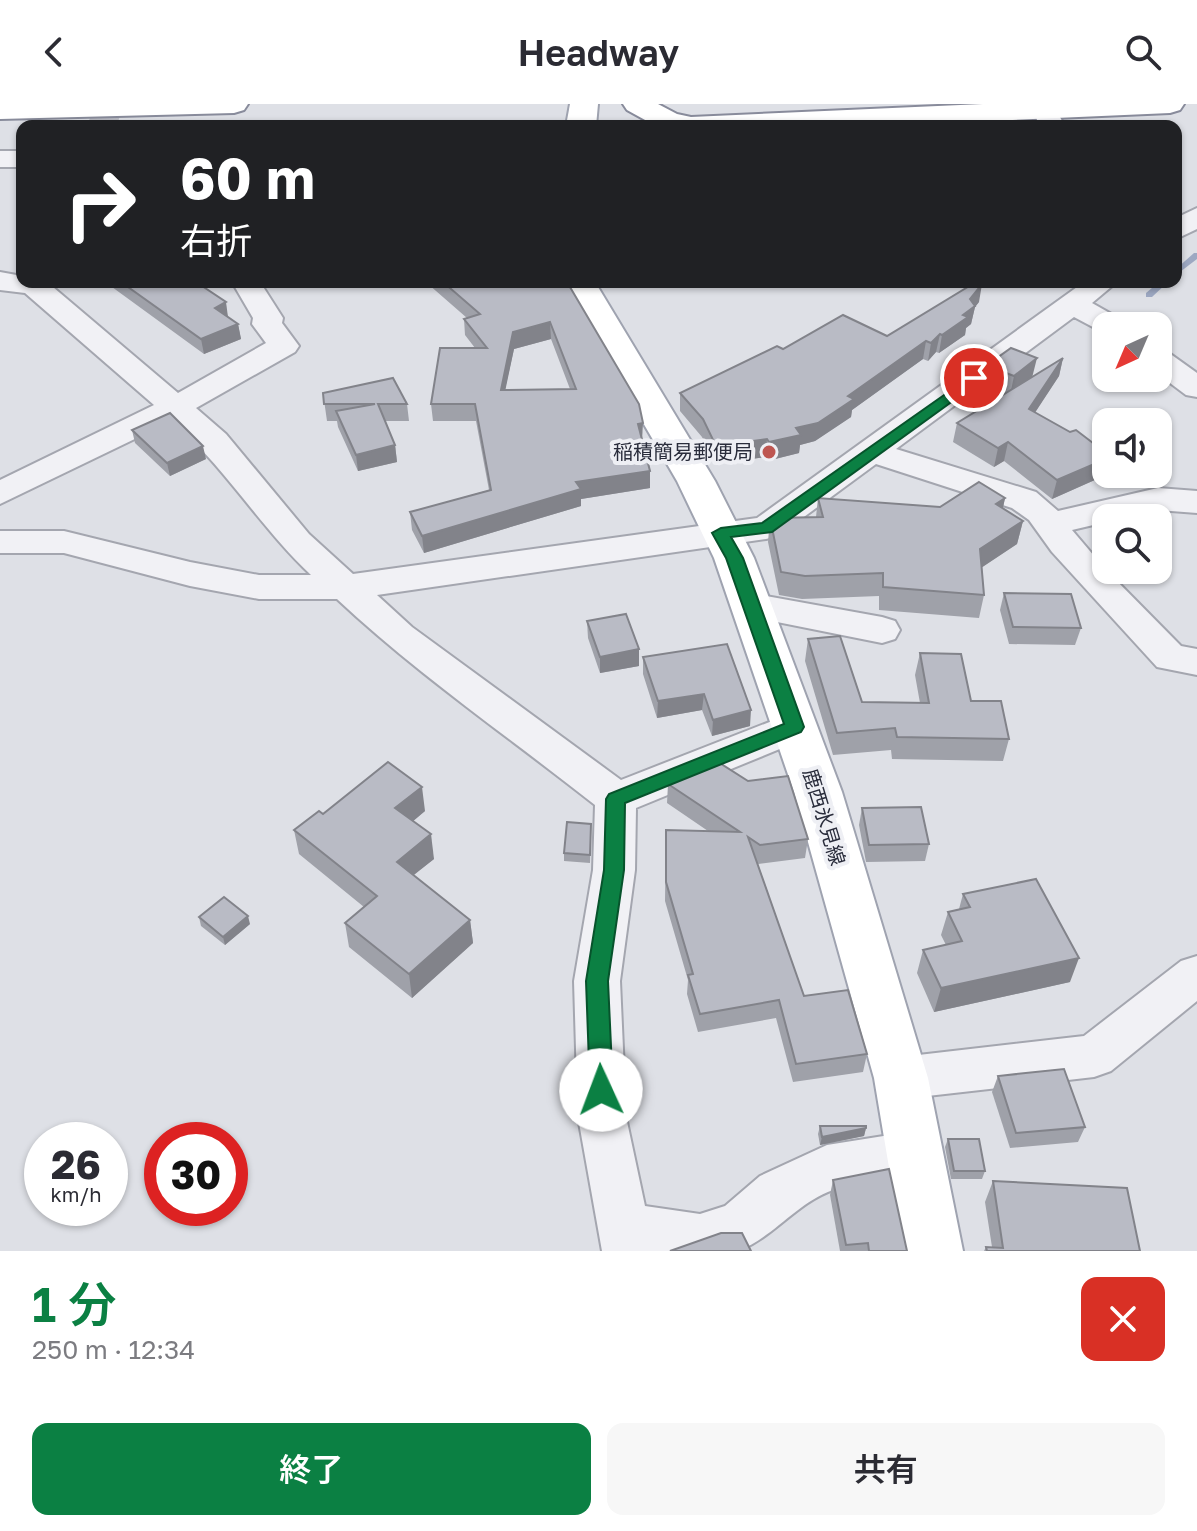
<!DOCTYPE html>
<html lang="ja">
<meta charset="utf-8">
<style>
body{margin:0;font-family:"Golos Text","Noto Sans JP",sans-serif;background:#f7f7f7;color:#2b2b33;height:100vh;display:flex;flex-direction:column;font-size:30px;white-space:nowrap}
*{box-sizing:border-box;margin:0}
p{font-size:26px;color:#7c7c81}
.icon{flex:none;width:44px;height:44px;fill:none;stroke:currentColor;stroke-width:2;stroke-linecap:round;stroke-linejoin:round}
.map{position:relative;height:1147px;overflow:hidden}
.panel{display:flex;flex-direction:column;background:#fff;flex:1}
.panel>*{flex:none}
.hud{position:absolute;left:16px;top:16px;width:1166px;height:168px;border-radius:16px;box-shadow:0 2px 6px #0004;background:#202124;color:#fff;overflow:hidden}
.needle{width:52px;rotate:224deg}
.fabs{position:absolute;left:1092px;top:208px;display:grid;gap:16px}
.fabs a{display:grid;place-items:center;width:80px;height:80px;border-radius:16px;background:#fff;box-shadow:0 2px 6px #0004;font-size:40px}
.speed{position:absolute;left:24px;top:1018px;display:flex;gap:16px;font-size:40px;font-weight:700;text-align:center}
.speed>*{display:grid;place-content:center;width:104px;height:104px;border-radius:50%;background:#fff;box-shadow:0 2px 6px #0004;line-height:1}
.speed small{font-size:20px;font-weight:400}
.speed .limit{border:12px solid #d22;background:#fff;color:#111}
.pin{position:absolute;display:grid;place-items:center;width:68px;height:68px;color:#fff;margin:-34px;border:4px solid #fff;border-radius:50%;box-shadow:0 2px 8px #0007}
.me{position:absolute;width:88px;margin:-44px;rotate:358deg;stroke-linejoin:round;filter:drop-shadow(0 0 6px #0008)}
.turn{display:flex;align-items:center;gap:28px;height:168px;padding:0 32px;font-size:36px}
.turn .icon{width:104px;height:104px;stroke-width:2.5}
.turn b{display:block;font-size:56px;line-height:68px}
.round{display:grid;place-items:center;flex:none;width:84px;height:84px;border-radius:16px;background:#f7f7f7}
.overview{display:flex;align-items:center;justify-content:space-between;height:136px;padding:0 32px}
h1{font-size:48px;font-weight:600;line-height:60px;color:#0b8043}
.cta{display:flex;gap:16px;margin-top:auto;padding:16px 32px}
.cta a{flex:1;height:92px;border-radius:16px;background:#0b8043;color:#fff;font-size:32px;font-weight:600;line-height:92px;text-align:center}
.cta a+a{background:#f7f7f7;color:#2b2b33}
header{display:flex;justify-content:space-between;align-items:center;height:104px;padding:0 32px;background:#fff;font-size:36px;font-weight:600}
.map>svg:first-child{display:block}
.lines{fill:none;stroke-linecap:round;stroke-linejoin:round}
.stream{fill:#9da8c2;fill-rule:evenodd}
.minor-tunnel{stroke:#babcc4;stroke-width:28;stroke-dasharray:28 14;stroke-linecap:butt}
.minor-casing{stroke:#a4a6af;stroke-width:4}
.major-casing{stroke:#9fa3b0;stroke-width:4}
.highway-casing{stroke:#888b9b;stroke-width:4}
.minor{fill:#f1f1f5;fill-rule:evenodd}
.major{fill:#fff;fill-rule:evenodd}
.highway{fill:#fff;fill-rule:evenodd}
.wall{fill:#9fa1a9;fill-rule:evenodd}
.shaded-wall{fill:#82838a}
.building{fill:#b9bbc5;stroke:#82838a;stroke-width:2;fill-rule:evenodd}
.route{fill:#0b8043;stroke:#07532c;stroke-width:2}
.poi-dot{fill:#be5651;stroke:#eeeff4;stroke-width:3}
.labels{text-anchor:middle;stroke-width:8;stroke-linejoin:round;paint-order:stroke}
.poi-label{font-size:20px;fill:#292c3b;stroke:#eeeff4;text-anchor:end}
.street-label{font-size:20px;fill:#292c3b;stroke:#eeeff4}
</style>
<header><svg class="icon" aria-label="back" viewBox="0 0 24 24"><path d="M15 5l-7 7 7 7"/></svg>Headway<svg class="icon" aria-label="search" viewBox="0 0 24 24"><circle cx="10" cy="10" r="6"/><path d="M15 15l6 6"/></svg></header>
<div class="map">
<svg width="1197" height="1147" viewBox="0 0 1197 1147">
<rect width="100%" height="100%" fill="#dee0e6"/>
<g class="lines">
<!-- stream -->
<g class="stream">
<path d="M1194,149H1197V155L1176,171V165Z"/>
<path d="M1159,178H1168L1152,193H1146V189Z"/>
</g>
<!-- minor-tunnel -->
<path class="minor-tunnel" d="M102,22L109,0"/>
<defs>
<g id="minor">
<path d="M1048,6L1057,8L1065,22H1039L1036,13L1039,8Z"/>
<rect x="0" y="47" width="22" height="16"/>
<path d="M1197,104V125L1176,135V114Z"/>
<path d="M0,168L22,172V178H47L178,289L266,239L252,220L253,214L232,178H260L283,214L282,219L299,242L295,248L196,304L226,330L309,430L353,470L757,414L1084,178H1117L1092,199L1122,216L1126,222H1106V230L1074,213L896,345L1036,388L1058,407L1158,384L1197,387V409L1158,406L1123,414H1106V418L1072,426L1106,466L1181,542L1197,545V571L1157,563L1052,448L1029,416L1012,404L876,360L778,432L766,435L377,491L412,523L621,676L795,608L809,613L815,623L809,633L636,704L635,766L620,877L626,1013L645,1102L700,1110L725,1102L760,1072L827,1041L915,1027L932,1034L940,1050L932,1066C901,1078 865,1076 833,1086C796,1099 774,1133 738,1147H602L578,1013L574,877L593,766L595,701C509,633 417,570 337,495H259L190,482L64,449H0V427H64L190,458L259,471H311C260,423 225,363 172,317L0,400V376L154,301L25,189L0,186Z"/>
<path d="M1158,246L1169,249L1197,269V293L1186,291L1158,270Z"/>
<path d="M750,489L882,513L895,517L900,526L895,535L882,539L737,510L732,501L737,492Z"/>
<path d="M1197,852V897L1111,967L1094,973L901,995L884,989L877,974L884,959L901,953L1084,932L1181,857Z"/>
</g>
<g id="major">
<path d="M570,0H598L596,22H566Z"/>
<path d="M561,178H595L715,377L754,454L842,688L928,974L963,1147H903L874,974L794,688L714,454L677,377Z"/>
</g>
<g id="highway">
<path d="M0,0H248L244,6L234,9L0,15Z"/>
<path d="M623,0H658L677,10L691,13L983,0H1184L1180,6L1170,9L878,22H656L627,6Z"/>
</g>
</defs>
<!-- minor casing -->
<use href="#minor" class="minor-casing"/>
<!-- major casing -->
<use href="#major" class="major-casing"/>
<!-- highway casing -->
<use href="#highway" class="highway-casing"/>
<!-- minor -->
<use href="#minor" class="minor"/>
<!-- major -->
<use href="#major" class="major"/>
<!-- highway -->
<use href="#highway" class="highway"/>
</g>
<!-- wall -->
<g class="wall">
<path d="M110,178H196L228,213L238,220L241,235L204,250L112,183Z"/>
<path d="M407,178H567L642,336L650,367V384L581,395V402L424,449L412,426L410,408L489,386L476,317H433L431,300L475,244L465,231L464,215L467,214L428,180L415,184ZM551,235L570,285H505L514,245Z"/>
<path d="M979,198L975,203L971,220L966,224L965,231L939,249L936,248L928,257L923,255L852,306L851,313L815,337L800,341L799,349L767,357L765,353L714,360L702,333L680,307V289L783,245L887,232Z"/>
<path d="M1063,254L1059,272L1035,308L1106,371L1052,395L1004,357L994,363L953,338L957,319L1000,293L988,289L993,264L1032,273Z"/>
<path d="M323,289L407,300L409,317H385L395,341L397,358L358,367L338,323L337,317H327Z"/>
<path d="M132,326L206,355L170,372L135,339Z"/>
<path d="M818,394L940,403L1005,394L1003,404L1023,417L1017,440L982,463L984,491L979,514L879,506V492L802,495L779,491L768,438L770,414L816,413Z"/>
<path d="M1004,489L1081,524L1075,541L1009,540L1000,506Z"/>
<path d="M587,517L639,545V562L600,569L588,534Z"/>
<path d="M808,535L862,598L920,599L915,571L920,549L1009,635L1003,657L892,655L891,646L833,651L805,557Z"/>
<path d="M727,540L750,622L712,632L702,606L657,614L643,570V553Z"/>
<path d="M668,680L808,735L805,754L758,760L804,892L867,950L863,968L793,978L776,914L698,928L687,890L688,876L665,797L666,726L708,727L667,699Z"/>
<path d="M862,704L929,740L925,757L866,758L859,721Z"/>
<path d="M425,707L413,717L434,755L413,771L470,816L473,839L412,894L349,843L345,819L364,803L299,750L294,726L323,710Z"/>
<path d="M591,720L590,759L564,757V749Z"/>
<path d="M963,790L1070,878L934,908L917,869L923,846L946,841L941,831L948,808L959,805Z"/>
<path d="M199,813L250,820L225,841L201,822Z"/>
<path d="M998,972L1085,1023L1078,1038L1010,1044L992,988Z"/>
<path d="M820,1022L866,1024L864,1032L820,1041L818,1030Z"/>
<path d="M948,1035L985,1067L982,1075H951L945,1043Z"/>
<path d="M833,1076L907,1147H840L830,1091Z"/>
<path d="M993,1077L1140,1147H984L986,1143H992L985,1098Z"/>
</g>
<!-- shaded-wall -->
<g class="shaded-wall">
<path d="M414,178H428V180L415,184Z"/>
<path d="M982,180L979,198L975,203L971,220L966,224L965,231L939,249L942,231L963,211L970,195Z"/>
<path d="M226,198L228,213L215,204Z"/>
<path d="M550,218L551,235L514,245L502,302L501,286L513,228Z"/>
<path d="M238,220L241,235L204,250L201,235Z"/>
<path d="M940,230L936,248L928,257L931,239Z"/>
<path d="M926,237L923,255L852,306L851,313L815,337L800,341L799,349L767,357L769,338L848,292Z"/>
<path d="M1037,254L1031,278L1009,296L1014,272Z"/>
<path d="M1063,254L1059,272L1025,324L1029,305Z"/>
<path d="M643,319L642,336L638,320Z"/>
<path d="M767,335L765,353L714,360L716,342Z"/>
<path d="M1008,338L1004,357L994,363L998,344Z"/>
<path d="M395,341L397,358L358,367L356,351Z"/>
<path d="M203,342L206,355L170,372L167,359Z"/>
<path d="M1106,355V371L1052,395L1057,376Z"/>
<path d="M650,367V384L581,395V402L424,449L422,432L576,378Z"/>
<path d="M1005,394L1000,417L996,400Z"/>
<path d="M1023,417L1017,440L975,468L980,445Z"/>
<path d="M639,545V562L600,569V553Z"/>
<path d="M704,590L702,606L657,614L658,597Z"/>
<path d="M751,606L750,622L712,632L713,616Z"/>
<path d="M422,683L425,707L399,729L395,704Z"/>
<path d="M431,730L434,755L400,782L397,758Z"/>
<path d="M248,812L250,820L225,841L223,833Z"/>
<path d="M470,816L473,839L412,894L409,870Z"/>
<path d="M1079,854L1070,878L934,908L941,884Z"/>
<path d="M866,1024L864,1032L820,1041L822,1033Z"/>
</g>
<!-- building -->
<g class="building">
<path d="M121,178H196L226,198L215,204L238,220L201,235Z"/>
<path d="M443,178H567L639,300L643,319L638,320L650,367L576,378L581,385L422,432L410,408L491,386L475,300H431L440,244H487L464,215L480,210ZM550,218L576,285L501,286L513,228Z"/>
<path d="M976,178H980L982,180L970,195L975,202L963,211L968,213L942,231L940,230L931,239L926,237L848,292L854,295L818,319L796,324L801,331L769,338L767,335L716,342L703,315L680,289L777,242L783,245L843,211L887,232Z"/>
<path d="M1011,244L1037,254L1014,272L993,264L997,254Z"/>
<path d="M1063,254L1029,305L1070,328L1076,326L1106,349V355L1057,376L1008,338L998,344L957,319Z"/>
<path d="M393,274L407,300H378L395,341L356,351L336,307L375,300H324L323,289Z"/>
<path d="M170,309L203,342L167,359L132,326Z"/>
<path d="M979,378L1005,394L996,400L1023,417L980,445L984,491L883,483V469L805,472L781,468L770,414L823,413L818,394L940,403Z"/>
<path d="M1004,489L1071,490L1081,524L1013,523Z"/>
<path d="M626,510L639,545L600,553L587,517Z"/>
<path d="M840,532L862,598L929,599L920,549L961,550L971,597H1001L1009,635L897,633L895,624L837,629L808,535Z"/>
<path d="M727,540L751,606L713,616L704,590L658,597L643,553Z"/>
<path d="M715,656L748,677L788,672L808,735L760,741L748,733L804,892L848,886L867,950L796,960L779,896L700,910L688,871L693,870L666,778V726L740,728L668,680L679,671Z"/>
<path d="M388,658L422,683L395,704L431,730L397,758L470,816L409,870L345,819L377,792L294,726L319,707L323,710Z"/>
<path d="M921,703L929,740L869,741L862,704Z"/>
<path d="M567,718L591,720L590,751L564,749Z"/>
<path d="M1036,775L1079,854L941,884L923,846L962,837L948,808L970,803L963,790Z"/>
<path d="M224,793L248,812L223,833L199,813Z"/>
<path d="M1064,965L1085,1023L1016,1029L998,972Z"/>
<path d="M820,1022H866V1024L822,1033Z"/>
<path d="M948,1035H979L985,1067H954Z"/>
<path d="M889,1065L907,1147H869L868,1139L846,1141L833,1076Z"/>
<path d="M993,1077L1127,1084L1140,1147H987L986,1143L1003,1144Z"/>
<path d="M721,1129H742L751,1147H670Z"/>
</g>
<!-- route -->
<path class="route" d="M974,270L979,271V278L772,428L731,433L743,454L804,623L801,628L625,699L624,766L608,877L613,986L609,993L601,997L593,993L590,986L586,877L604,766L606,695L609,690L784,620L726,454L712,429L721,424L762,419Z"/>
<!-- markers -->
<circle class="poi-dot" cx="769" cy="348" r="8"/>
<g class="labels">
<!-- poi labels -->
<g class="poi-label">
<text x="753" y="355">稲積簡易郵便局</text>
</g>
<!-- street labels -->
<g class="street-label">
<text transform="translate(824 713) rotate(73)" y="7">鹿西氷見線</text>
</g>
</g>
</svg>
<div class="fabs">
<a><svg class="needle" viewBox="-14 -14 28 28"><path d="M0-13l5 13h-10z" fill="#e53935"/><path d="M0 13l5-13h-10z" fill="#7c7c81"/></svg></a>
<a><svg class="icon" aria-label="sound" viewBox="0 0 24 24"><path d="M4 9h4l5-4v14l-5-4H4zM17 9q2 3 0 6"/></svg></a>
<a><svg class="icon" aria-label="search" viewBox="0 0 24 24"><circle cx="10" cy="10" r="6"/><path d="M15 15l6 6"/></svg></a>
</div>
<div class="speed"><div>26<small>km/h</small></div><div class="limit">30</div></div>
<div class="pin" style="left:974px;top:274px;background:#d93025"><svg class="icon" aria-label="arrive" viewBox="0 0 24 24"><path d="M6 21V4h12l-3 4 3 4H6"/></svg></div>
<svg class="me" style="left:601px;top:986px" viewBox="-20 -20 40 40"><circle r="19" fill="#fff"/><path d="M0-13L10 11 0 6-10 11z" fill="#0b8043"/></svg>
<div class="hud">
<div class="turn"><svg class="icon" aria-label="right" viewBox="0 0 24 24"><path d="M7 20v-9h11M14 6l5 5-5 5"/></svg><div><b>60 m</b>右折</div></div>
</div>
</div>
<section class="panel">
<div class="overview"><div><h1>1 分</h1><p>250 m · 12:34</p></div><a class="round" style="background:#d93025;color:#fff"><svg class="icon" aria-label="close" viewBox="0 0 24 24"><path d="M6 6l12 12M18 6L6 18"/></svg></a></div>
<div class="cta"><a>終了</a><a>共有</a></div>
</section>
